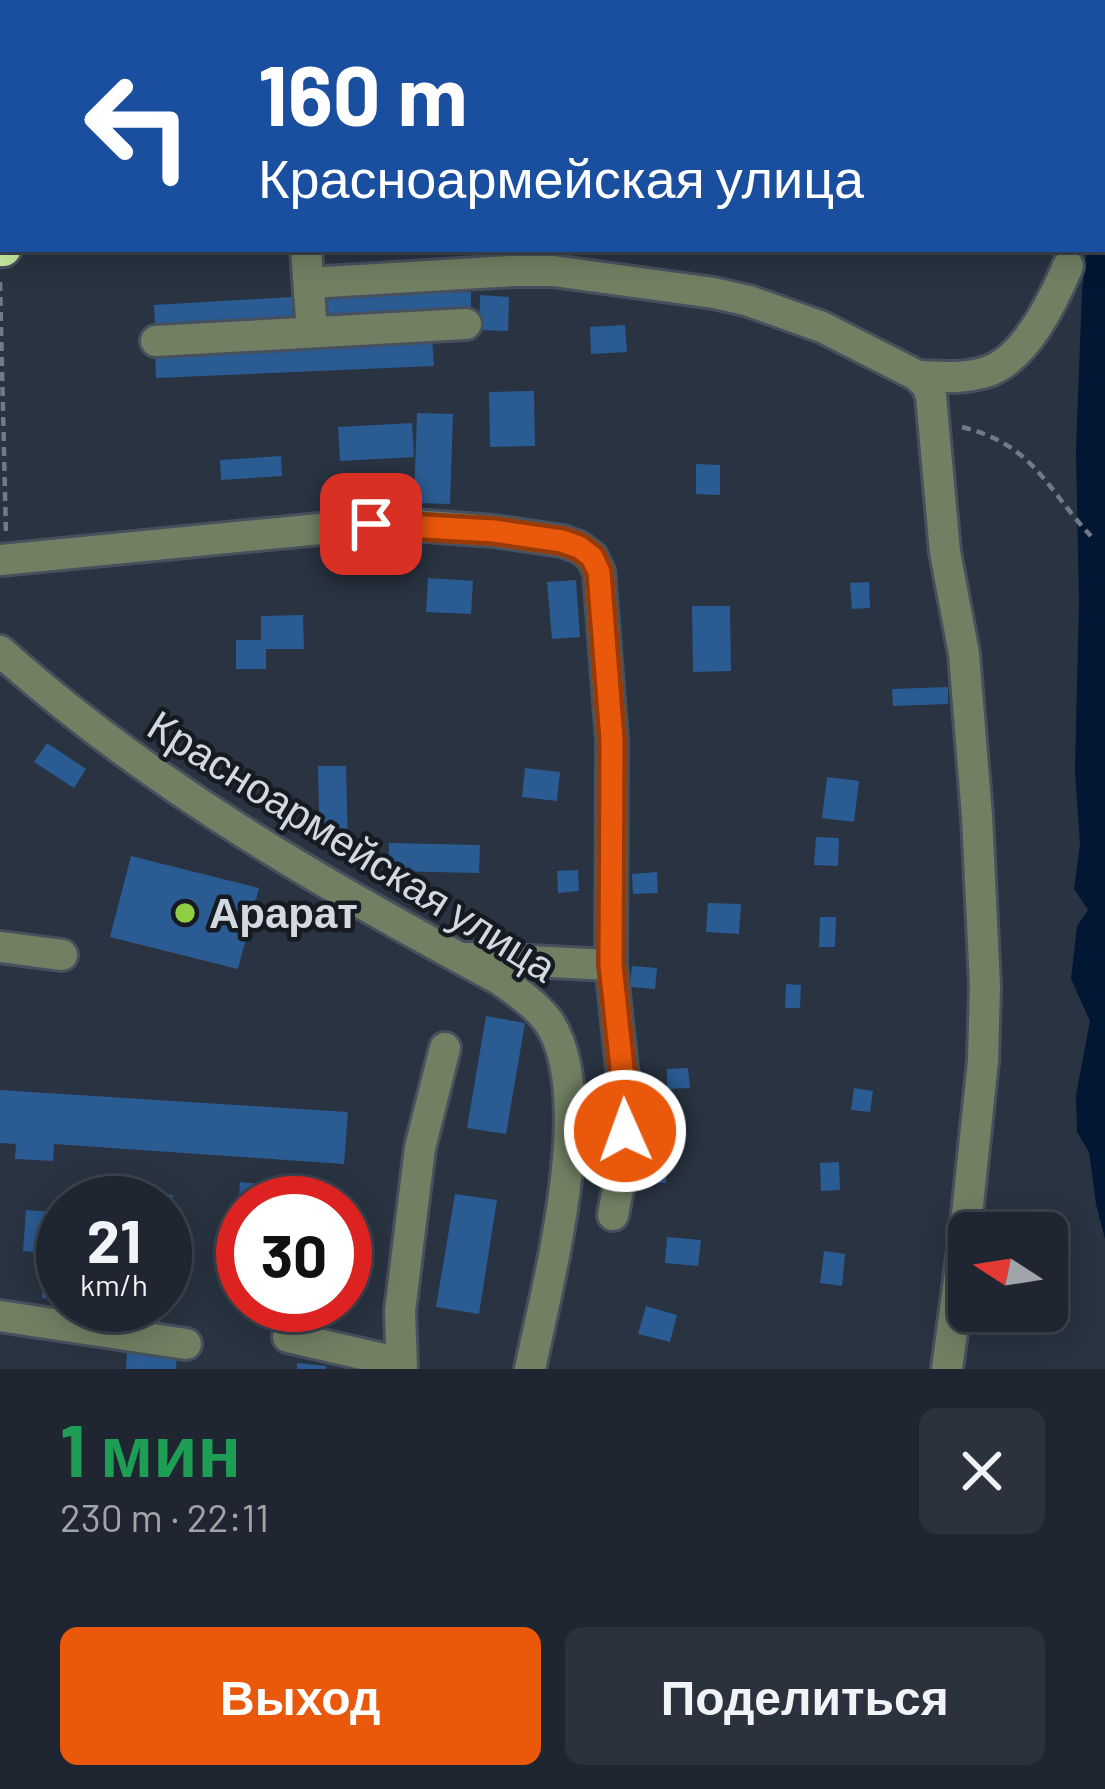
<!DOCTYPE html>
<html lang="ru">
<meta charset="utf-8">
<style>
body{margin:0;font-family:Barlow,sans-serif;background:#2c323d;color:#f1f3f6;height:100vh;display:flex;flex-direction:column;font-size:45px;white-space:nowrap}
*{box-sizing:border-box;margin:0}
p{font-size:39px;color:#a1a5ab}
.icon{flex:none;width:66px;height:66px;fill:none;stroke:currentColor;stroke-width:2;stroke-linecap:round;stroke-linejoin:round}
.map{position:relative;height:1369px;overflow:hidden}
.drawer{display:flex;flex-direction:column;background:#1f2631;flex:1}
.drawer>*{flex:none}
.banner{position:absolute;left:0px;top:0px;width:1107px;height:252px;box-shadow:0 6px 30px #0003,0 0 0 3px #3c434d;background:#1a4fa0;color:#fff;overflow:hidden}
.needle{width:78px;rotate:282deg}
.tools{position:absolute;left:948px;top:1212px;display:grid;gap:24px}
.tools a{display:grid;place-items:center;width:120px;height:120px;border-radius:18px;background:#1f2631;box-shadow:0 6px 30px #0003,0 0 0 3px #3c434d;font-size:60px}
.speed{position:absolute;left:36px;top:1176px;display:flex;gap:24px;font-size:60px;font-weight:700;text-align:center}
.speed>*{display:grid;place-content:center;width:156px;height:156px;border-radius:50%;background:#1f2631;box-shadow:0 6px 30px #0003,0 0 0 3px #3c434d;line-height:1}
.speed small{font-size:30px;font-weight:400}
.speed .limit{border:18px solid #d22;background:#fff;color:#111}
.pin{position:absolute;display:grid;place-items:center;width:102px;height:102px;color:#fff;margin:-51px;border-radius:24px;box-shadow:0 6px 18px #0006}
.me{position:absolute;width:132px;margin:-66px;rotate:358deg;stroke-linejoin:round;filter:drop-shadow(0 0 9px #0008)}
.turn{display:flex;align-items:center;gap:42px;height:252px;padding:0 60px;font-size:54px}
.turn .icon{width:156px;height:156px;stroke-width:2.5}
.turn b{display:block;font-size:84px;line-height:102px}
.round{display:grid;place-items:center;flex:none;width:126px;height:126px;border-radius:18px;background:#2c323d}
.head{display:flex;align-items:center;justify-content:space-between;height:204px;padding:0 60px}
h1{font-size:72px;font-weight:700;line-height:90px;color:#1e9e55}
.cta{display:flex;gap:24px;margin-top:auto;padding:24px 60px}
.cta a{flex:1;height:138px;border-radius:18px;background:#ea580c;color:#fff;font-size:48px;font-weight:700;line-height:138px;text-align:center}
.cta a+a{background:#2c323d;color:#f1f3f6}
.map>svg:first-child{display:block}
.water{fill:#011733}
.building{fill:#2b5b93}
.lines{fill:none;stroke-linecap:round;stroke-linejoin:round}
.minor-casing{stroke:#47515e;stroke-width:36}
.highway-casing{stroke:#47515e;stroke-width:42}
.path{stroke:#717a86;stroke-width:4.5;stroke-dasharray:9 6;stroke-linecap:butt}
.minor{stroke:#718063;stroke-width:30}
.highway{stroke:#c6eca2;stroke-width:36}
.route-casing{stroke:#983908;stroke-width:30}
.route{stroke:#ea580c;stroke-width:21}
.poi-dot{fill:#8fcd42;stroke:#161b21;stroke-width:4.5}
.labels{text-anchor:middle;stroke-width:9;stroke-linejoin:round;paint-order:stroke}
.street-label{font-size:42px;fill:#d2d9e2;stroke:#161b21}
.poi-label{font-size:42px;font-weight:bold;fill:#d2d9e2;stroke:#161b21;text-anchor:start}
</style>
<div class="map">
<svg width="1105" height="1369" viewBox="0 0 1105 1369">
<rect width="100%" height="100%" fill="#293341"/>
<!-- water -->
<path class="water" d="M1105,171V1239L1096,1204L1089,1152L1077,1132L1076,1095L1090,1021L1071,979L1077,926L1088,910L1074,889L1080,845L1075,771L1079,603L1076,450L1082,291L1087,249H1104Z"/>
<!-- building -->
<g class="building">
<path d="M471,292V316L325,317V294Z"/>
<path d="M480,295L509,297L508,331L479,330Z"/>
<path d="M292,297L293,320L155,328L154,305Z"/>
<path d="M625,325L627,352L591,354L590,327Z"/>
<path d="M432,338L434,366L156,378L155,350Z"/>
<path d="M534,391L535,446L490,447L489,392Z"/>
<path d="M417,413L453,414L450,504L414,503Z"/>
<path d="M412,423L414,457L340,461L338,427Z"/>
<path d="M281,456L282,476L221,480L220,460Z"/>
<path d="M696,464L720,465V495L696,494Z"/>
<path d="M404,539L406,563L373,566L371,542Z"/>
<path d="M428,578L473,581L471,614L426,612Z"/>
<path d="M576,580L580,637L552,639L547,582Z"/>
<path d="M869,582L870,608L852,609L850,583Z"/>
<path d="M692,606H730L731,671L693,672Z"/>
<path d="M303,615L304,649H266V669H236V640H261V616Z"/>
<path d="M948,687V704L893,706L892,689Z"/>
<path d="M47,743L86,769L74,788L34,762Z"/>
<path d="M318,766H346L348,848L320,849Z"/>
<path d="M525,768L560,772L557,801L522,797Z"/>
<path d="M827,777L859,781L854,822L822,818Z"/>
<path d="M816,837L839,838L838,866L814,865Z"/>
<path d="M389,843L480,845L479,873L388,871Z"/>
<path d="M131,856L259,888L238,969L110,937Z"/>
<path d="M578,870L579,891L558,893L557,871Z"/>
<path d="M657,872L658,893L633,894L632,874Z"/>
<path d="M708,903L741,904L739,934L706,932Z"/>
<path d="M820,917H836L835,947H819Z"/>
<path d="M632,966L657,968L655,989L630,987Z"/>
<path d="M786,984L801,985L800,1008H785Z"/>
<path d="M486,1016L525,1023L506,1134L467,1128Z"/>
<path d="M688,1068L690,1088L667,1089V1069Z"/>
<path d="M854,1088L873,1091L870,1112L851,1110Z"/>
<path d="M0,1090L348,1112L344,1164L54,1144L53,1161L15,1159L16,1144L0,1143Z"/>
<rect x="636" y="1158" width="30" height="25"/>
<path d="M839,1162L840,1190L821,1191L820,1163Z"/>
<path d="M240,1182L291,1187L289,1203H243V1299L231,1298Z"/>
<path d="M107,1189L173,1195L168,1240L165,1239V1203H105Z"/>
<path d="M455,1194L497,1200L479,1314L436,1307Z"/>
<path d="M26,1210L63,1213V1299L42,1298L46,1253L23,1251Z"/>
<path d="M667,1237L701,1240L698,1266L665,1263Z"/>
<path d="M824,1251L845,1254L842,1286L820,1283Z"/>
<path d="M95,1305H161L160,1322L94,1315Z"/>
<path d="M646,1306L677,1315L670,1342L638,1334Z"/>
<path d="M127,1348L177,1349L176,1369H126Z"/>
<path d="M297,1363L326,1366V1369H297Z"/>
</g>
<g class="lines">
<defs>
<g id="minor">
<path d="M165,3V0"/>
<path d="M528,3L529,0"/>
<path d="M306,249L312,332"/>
<path d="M309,283L512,271H553L714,293L749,301L822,327L918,376L927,386L931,396L945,552L964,654L977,816L985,986L983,1061L964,1243L947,1369"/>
<path d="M156,341L466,324"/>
<path d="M918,376C941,377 963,379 986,372C1025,360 1053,301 1068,266"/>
<path d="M0,560L330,528L413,525L494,531L562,541L579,547L592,557L599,572L612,740L611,965L626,1106L624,1157L613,1215"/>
<path d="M0,651C149,784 323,885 499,979C516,991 535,1004 548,1021C599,1094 547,1286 530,1369"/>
<path d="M0,947L62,955"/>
<path d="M467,958L611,965"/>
<path d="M0,1316L186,1344"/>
<path d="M288,1337L401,1363"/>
<path d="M402,1369L400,1311L420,1148L445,1048"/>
</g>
<g id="highway">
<path d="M1104,190H1105"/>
<path d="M0,199H3"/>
<path d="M1104,234H1105"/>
<path d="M0,248H3"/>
</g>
</defs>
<!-- minor casing -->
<use href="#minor" class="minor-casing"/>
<!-- highway casing -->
<use href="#highway" class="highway-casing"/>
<!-- path -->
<g class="path">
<path d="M0,282L6,535"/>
<path d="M962,427C1034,445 1045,487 1091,536"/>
</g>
<!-- minor -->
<use href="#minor" class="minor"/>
<!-- highway -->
<use href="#highway" class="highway"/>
</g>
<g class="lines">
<defs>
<path id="route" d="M371,524L494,531L562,541L579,547L592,557L599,572L612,740L611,965L626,1106L625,1131"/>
</defs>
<!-- route casing -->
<use href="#route" class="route-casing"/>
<!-- route -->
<use href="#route" class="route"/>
</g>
<!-- markers -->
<circle class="poi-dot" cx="185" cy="913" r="12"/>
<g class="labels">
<!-- street labels -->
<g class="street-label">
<text transform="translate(352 846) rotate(32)" y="15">Красноармейская улица</text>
</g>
<!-- poi labels -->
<g class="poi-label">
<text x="209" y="928">Арарат</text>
</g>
</g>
</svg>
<div class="tools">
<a><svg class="needle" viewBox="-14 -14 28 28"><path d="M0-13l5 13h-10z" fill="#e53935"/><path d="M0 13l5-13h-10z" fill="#a1a5ab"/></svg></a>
</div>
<div class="speed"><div>21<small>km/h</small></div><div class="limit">30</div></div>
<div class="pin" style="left:371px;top:524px;background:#d93025"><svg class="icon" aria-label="arrive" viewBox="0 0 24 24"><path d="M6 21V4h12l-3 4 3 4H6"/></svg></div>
<svg class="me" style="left:625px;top:1131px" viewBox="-20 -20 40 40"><circle r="17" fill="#ea580c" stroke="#fff" stroke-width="3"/><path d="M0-11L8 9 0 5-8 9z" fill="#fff"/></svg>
<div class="banner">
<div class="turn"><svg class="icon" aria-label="left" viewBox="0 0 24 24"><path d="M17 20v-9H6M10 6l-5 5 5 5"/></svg><div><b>160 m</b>Красноармейская улица</div></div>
</div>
</div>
<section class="drawer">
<div class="head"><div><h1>1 мин</h1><p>230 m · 22:11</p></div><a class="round"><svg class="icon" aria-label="close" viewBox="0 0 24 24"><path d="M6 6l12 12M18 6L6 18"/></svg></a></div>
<div class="cta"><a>Выход</a><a>Поделиться</a></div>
</section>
